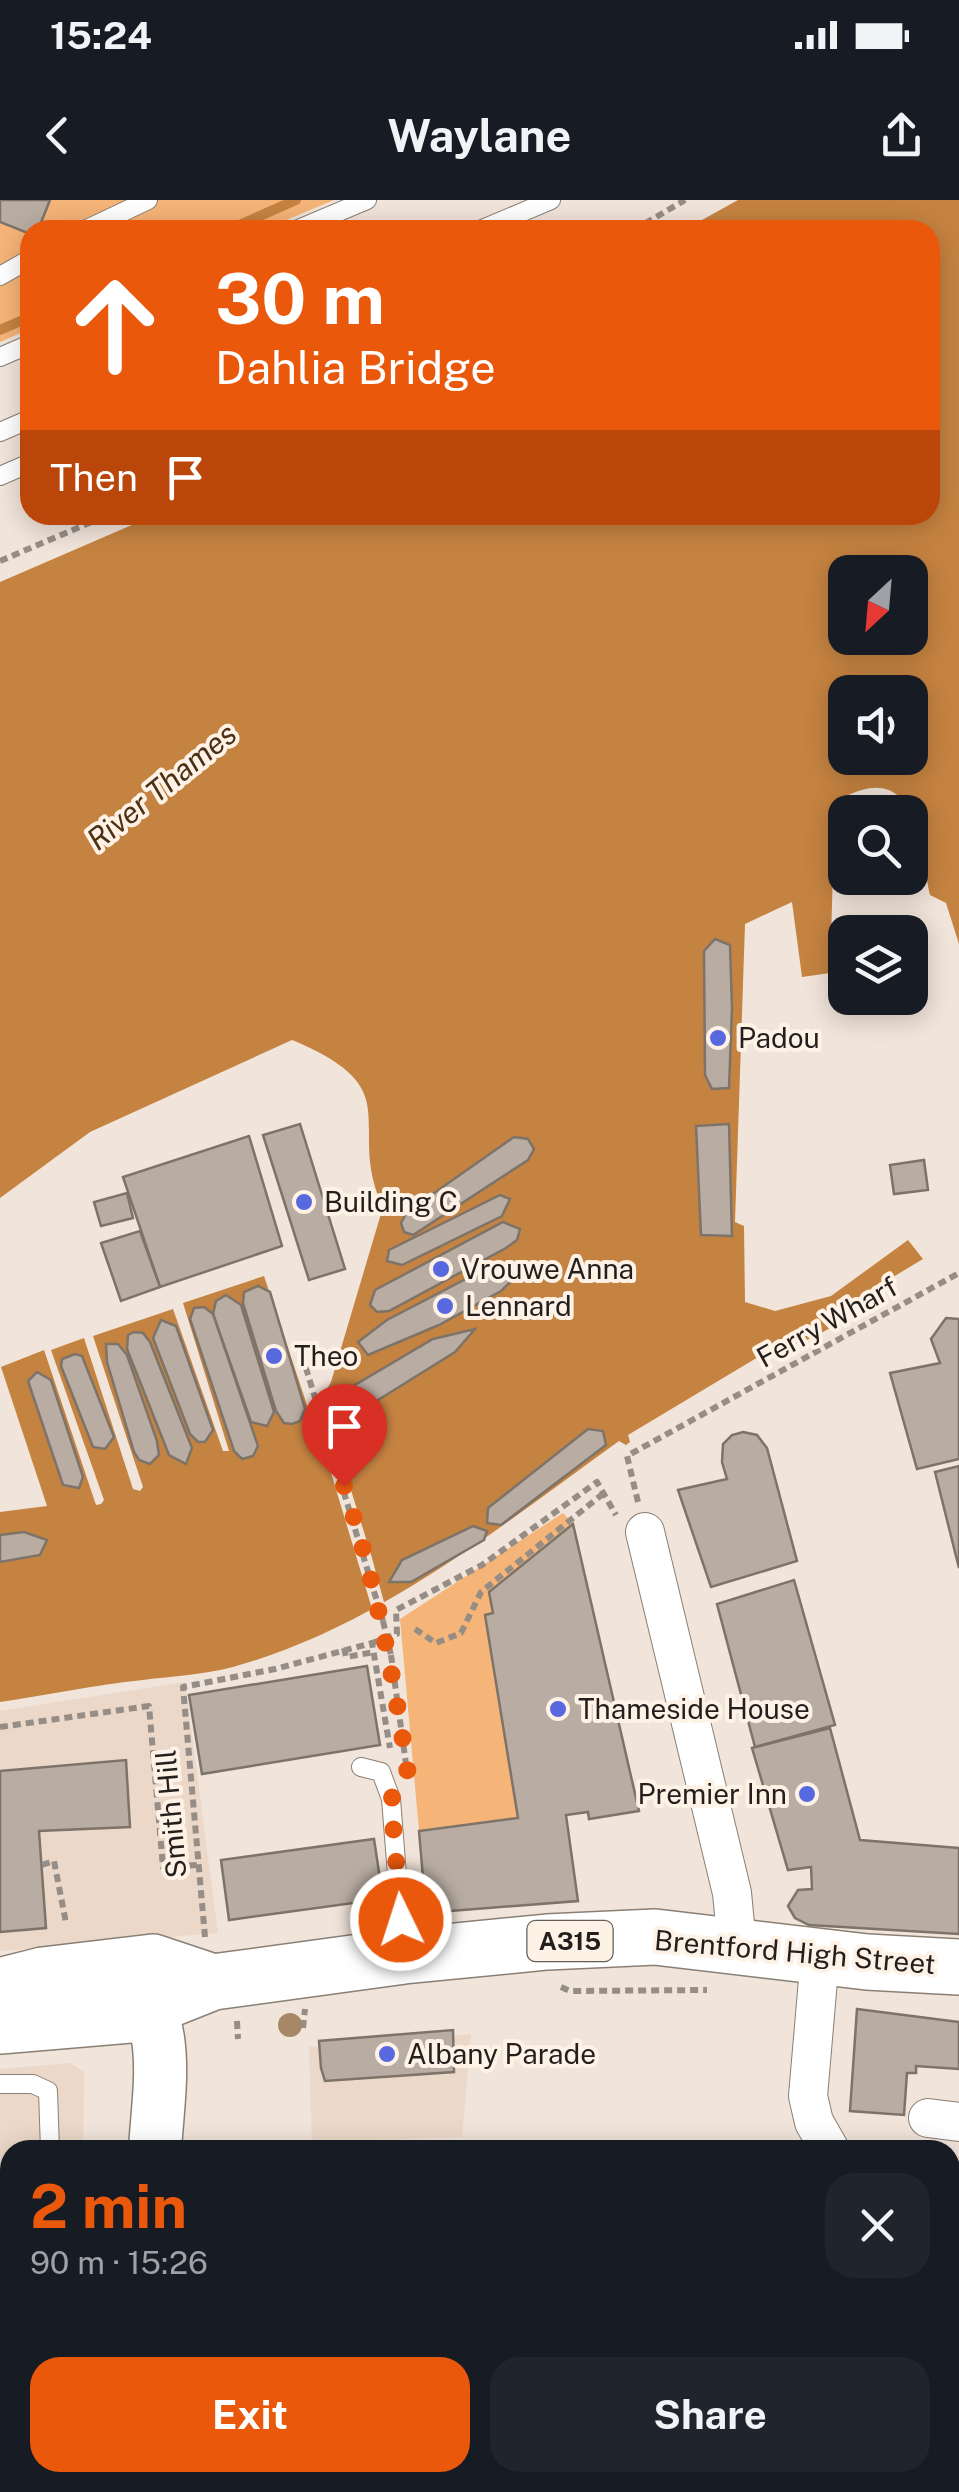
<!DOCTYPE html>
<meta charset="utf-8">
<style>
body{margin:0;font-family:"Public Sans",sans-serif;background:#20242c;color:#f1f3f6;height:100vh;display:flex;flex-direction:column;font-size:38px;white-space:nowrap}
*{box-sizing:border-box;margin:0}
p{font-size:32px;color:#9ea1a6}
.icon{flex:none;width:55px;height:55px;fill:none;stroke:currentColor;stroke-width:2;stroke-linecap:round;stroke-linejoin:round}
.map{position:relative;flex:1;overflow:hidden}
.side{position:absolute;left:0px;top:1940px;width:960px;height:352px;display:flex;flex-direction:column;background:#171b24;border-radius:30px 30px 0 0;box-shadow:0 5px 25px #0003}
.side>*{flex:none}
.guide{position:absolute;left:20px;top:20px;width:920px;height:305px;border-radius:30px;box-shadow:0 5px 25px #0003;background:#ea580c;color:#fff;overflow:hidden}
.needle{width:65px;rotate:206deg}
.tools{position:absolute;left:828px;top:355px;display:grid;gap:20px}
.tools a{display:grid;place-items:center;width:100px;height:100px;border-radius:20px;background:#171b24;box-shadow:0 5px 25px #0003;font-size:50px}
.pin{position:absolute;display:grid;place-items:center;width:85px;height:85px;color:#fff;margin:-102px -42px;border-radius:50% 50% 50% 0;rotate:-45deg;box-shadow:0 0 10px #0007}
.pin .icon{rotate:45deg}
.me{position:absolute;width:110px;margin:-55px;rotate:356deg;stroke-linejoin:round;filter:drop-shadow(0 0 8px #0008)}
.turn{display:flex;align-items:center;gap:35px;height:210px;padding:0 30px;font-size:45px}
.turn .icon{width:130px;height:130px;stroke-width:2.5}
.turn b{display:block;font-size:70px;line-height:85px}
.then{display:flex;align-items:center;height:95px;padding:0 30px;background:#0003;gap:20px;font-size:38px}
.round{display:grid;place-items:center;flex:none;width:105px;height:105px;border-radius:30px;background:#20242c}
.head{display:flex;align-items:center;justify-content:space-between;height:170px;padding:0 30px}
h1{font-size:60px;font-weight:700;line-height:75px;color:#ea580c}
.primary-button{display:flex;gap:20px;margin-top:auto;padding:20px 30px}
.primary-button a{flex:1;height:115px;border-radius:30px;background:#ea580c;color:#fff;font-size:40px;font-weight:700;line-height:115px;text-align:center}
.primary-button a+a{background:#20242c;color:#f1f3f6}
.status{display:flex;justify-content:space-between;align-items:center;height:70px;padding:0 50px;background:#171b24;direction:ltr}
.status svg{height:28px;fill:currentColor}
header{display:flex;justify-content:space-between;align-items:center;height:130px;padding:0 30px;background:#171b24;font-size:45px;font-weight:700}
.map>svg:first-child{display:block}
.built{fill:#ebd8c8}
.green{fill:#f5b478}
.water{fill:#c58341;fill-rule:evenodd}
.pier{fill:#f1e4da}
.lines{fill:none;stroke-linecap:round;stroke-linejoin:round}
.stream{stroke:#c58341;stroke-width:10}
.building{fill:#b9ada3;stroke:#7e7369;stroke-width:2.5}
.lane-casing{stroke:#8a7f75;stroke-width:20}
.street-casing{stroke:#8a7f75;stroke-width:40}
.secondary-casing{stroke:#8a7f75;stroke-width:55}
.primary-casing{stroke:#8a7f75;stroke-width:58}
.path{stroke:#968d86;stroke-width:6;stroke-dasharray:8 5;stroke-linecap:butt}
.lane{stroke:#fff;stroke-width:18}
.street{stroke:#fff;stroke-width:38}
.secondary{stroke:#fff;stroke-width:52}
.primary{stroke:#fff;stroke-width:55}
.path-bridge{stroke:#968d86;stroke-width:6;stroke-dasharray:8 5;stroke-linecap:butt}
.tree{fill:#a68866}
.route{stroke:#ea580c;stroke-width:18;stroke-dasharray:0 32.4}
.poi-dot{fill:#5868df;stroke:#fef2e7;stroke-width:4}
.labels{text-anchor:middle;stroke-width:8;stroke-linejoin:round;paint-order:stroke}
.shield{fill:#fef2e7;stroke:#655e59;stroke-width:2.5}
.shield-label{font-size:25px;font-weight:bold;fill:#241f1c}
.poi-label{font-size:28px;fill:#241f1c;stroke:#fef2e7;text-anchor:start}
.street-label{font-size:28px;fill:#241f1c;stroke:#fef2e7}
.water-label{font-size:30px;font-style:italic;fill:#4c3014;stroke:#fef2e7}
</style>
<div class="status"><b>15:24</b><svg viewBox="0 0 49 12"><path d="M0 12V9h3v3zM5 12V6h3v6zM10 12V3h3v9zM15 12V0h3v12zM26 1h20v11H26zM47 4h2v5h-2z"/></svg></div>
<header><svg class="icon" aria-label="back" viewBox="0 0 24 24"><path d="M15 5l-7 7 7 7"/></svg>Waylane<svg class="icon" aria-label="share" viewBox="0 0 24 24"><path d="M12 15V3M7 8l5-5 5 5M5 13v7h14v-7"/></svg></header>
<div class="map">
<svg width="959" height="2292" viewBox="0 0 959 2292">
<rect width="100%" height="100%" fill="#f1e4da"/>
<!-- built -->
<g class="built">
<path d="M185,1482L218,1733L0,1751V1511Z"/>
<path d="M471,1834L462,1937L312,1942L309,1847Z"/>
<path d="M70,1863L84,1872L83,1950H10V2015H0V1869Z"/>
</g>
<!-- green -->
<g class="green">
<path d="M0,0H334L263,30H30V129L0,142Z"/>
<path d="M563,1313L573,1324L489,1392L493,1413L485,1415L518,1618L419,1631L400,1419Z"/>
</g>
<!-- water -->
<path class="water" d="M738,0H959V744L946,703L930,695C919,641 917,553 835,602L830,773L802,777L792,702L745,724L735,1022L744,1026L745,1102L775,1111L831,1096L908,1040L923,1059L858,1098L860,1113L795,1146L778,1145L628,1235L630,1242L626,1245L619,1241C499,1327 378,1427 233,1467C202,1475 174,1476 143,1480C95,1485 48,1495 0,1502V1312L47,1306L1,1167L44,1150L96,1305L101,1304L104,1300L51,1150L84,1138L133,1289L140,1291L143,1287L93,1136L173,1109L223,1251H229L183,1103L264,1076L311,1217L331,1182L383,1007C344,924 413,890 292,840L90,932L0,998V382L155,315H930V30H684ZM845,372H910V438H845ZM845,492H910V558H845Z"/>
<!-- pier -->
<path class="pier" d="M296,1157L313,1207L321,1193L372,1358L385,1406L373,1412Z"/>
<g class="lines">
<!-- stream -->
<g class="stream">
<path d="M228,30L296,0"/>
<path d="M0,130L30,117"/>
</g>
</g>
<!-- building -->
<g class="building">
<path d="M0,0H50L38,30H30V34L0,22Z"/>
<path d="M715,739L730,745L732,808L729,888L712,889L705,875L704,751Z"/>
<path d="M300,924L345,1069L309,1080L263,935Z"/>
<path d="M729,924L732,1036L701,1035L696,926Z"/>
<path d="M249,936L282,1046L160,1087L123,977Z"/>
<path d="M514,937L528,939L534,949L528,960L413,1035L404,1032L401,1023L407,1012Z"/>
<path d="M924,960L928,990L894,994L890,965Z"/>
<path d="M127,993L133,1018L101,1026L94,1002Z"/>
<path d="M500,995L510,999L502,1016L402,1065L387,1061L389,1050Z"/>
<path d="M503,1022L520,1029L517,1040L506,1048L389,1111L377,1112L370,1105L375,1090Z"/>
<path d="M140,1031L160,1087L121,1101L101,1043Z"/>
<path d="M516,1063L528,1065L501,1091L439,1125L368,1155L358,1142L387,1120L485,1069Z"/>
<path d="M258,1086L270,1092L305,1209L300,1221L292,1224L284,1223L276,1211L243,1103L244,1092Z"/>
<path d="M226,1095L241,1105L274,1212L267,1226L251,1222L213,1114L216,1101Z"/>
<path d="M204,1107L213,1114L258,1246L253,1256L242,1259L234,1251L190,1119L194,1108Z"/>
<path d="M946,1118L959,1119V1259L917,1269L890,1173L940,1163L931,1139Z"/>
<path d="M161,1120L176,1126L213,1230L205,1242H198L190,1234L153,1138Z"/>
<path d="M475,1129L455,1152L354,1215L344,1220L334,1215L331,1209L338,1195L433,1139Z"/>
<path d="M134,1132L143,1133L150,1142L192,1248L186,1264L169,1255L127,1149L128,1135Z"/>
<path d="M106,1144H118L127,1155L157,1241L159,1255L150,1264L139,1260L134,1252L107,1162Z"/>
<path d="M75,1154L82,1156L114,1237L105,1249L93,1247L61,1166L62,1159Z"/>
<path d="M37,1172L51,1180L83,1277L79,1288L63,1285L28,1181Z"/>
<path d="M588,1229L603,1231L606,1245L501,1325L487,1323L488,1308Z"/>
<path d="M743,1232L757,1235L767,1248L797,1361L711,1387L678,1290L727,1279L722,1262L723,1244L732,1235Z"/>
<path d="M959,1266V1368L935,1272Z"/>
<path d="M573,1324L639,1611L589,1619L588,1612L566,1615L578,1701L426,1713L419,1631L518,1618L485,1415L493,1413L489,1392Z"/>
<path d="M473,1326L487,1331L484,1340L411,1382H389L402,1360Z"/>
<path d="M24,1332L47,1340L40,1355L0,1362V1335Z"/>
<path d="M794,1380L835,1525L755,1547L717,1404Z"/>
<path d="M367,1466L380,1545L202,1574L189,1495Z"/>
<path d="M830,1528L860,1640L959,1648V1734L809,1725L795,1718L788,1706L798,1690L812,1689L811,1667L788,1670L752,1548Z"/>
<path d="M126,1560L130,1627L39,1631L46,1728L0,1732V1571Z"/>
<path d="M374,1639L383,1699L229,1720L221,1660Z"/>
<path d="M857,1809L959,1822V1869L916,1866V1873H907L904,1915L850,1911Z"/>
<path d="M453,1830L454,1872L325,1881L321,1868L319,1841Z"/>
<path d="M950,1964H956L958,2012H950Z"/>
<path d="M0,2059L10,2060V2192H0Z"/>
<path d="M959,2078V2130L950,2132V2080Z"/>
<path d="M959,2197V2232L953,2198Z"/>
<path d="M953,2198L959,2238L950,2239V2199Z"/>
<path d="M430,2282H456L457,2292H431Z"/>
<path d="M430,2282L431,2292H405L404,2285Z"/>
<path d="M456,2282H482L483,2292H457Z"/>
<path d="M482,2282H508L509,2292H483Z"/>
<path d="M508,2282H532L533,2292H509Z"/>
<path d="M608,2282L609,2292H570L569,2283Z"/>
<path d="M677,2282H723V2290L678,2292Z"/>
</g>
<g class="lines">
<defs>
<g id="lane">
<path d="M85,30L148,0"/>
<path d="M296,30L367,0"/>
<path d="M480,30L551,0"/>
<path d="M0,76L30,59"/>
<path d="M0,157L30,144"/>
<path d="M0,232L30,219"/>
<path d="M0,276L30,263"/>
<path d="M361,1567L381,1572L391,1599L403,1751"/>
<path d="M0,1884H33L48,1891L50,1950"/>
<path d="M0,1993L10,1994"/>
</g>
<g id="street">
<path d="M645,1332L732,1693L737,1745"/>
<path d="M820,1757L808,1896L814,1922L830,1950"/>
<path d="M928,1918L959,1922"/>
<path d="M950,2157L959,2155"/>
<path d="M376,2282L377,2292"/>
<path d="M638,2282L639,2292"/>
</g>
<g id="secondary">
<path d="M124,1775C175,1816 158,1892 155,1950"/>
<path d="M131,2292L132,2282"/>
</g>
<g id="primary">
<path d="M0,1786L43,1775L153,1762L213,1782"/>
<path d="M0,1826L130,1815L213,1782L404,1756L547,1742L655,1737L867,1762L959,1767"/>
</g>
</defs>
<!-- lane casing -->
<use href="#lane" class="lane-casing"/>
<!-- street casing -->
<use href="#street" class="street-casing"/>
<!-- secondary casing -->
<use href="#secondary" class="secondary-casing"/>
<!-- primary casing -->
<use href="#primary" class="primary-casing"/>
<!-- path -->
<g class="path">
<path d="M634,30L685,0"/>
<path d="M0,361L108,315"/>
<path d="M302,1155L383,1421"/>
<path d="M638,1302L627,1256L959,1073"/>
<path d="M415,1429L436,1443L461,1433L481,1392L604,1293"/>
<path d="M372,1443L397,1434L396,1410L482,1365L597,1282L616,1315"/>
<path d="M344,1448L346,1457L375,1452"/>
<path d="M391,1455L406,1564"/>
<path d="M0,1527L149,1506L163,1667L197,1665"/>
<path d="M42,1665L54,1661L66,1723"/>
<path d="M205,1737L183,1487L275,1469L372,1443L390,1548"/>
<path d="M561,1787L570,1791L707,1790"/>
<path d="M237,1821L238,1839"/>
<path d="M303,1828L305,1809"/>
<path d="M0,2222L10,2223"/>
<path d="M0,2251L10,2253"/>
</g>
<!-- lane -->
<use href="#lane" class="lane"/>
<!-- street -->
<use href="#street" class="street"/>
<!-- secondary -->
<use href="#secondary" class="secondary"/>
<!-- primary -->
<use href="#primary" class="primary"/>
<!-- path-bridge -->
<path class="path-bridge" d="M383,1421L391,1455"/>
</g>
<!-- trees -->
<circle class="tree" cx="290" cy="1825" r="12"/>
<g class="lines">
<!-- route -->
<path class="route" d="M344,1286C375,1381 394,1475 408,1575L391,1599L401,1720"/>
</g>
<!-- markers -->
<g class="poi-dot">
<circle cx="718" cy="838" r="10"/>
<circle cx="304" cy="1002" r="10"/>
<circle cx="441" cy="1069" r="10"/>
<circle cx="445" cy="1106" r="10"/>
<circle cx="274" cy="1156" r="10"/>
<circle cx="558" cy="1509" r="10"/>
<circle cx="807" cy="1594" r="10"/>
<circle cx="387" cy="1854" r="10"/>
</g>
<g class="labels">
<!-- shield labels -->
<rect class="shield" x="527.5" y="1721" width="85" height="40" rx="8"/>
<g class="shield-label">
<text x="570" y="1750">A315</text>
</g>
<!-- poi labels -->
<g class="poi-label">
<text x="738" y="848">Padou</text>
<text x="324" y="1012">Building C</text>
<text x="461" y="1079">Vrouwe Anna</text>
<text x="465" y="1116">Lennard</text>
<text x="294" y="1166">Theo</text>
<text x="578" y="1519">Thameside House</text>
<text x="787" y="1604" text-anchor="end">Premier Inn</text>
<text x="407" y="1864">Albany Parade</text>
</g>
<!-- street labels -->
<g class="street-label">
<text transform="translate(827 1122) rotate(-29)" y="10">Ferry Wharf</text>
<text transform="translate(171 1614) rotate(-95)" y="10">Smith Hill</text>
<text transform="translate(795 1752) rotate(5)" y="10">Brentford High Street</text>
</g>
<!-- water labels -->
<g class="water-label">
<text transform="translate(162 587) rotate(-39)" y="10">River Thames</text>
</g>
</g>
</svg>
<div class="tools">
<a><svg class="needle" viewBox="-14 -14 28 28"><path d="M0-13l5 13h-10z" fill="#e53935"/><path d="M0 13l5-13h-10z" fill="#9ea1a6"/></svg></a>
<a><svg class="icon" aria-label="sound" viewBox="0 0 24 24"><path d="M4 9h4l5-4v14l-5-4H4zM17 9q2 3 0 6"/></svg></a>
<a><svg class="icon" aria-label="search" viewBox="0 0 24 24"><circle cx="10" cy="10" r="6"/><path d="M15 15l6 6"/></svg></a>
<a><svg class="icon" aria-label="layers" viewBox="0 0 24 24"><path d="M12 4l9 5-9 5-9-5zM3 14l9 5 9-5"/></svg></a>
</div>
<div class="pin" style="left:344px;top:1286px;background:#d93025"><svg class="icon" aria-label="arrive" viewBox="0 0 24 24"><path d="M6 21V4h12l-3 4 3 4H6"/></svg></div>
<svg class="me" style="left:401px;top:1720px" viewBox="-20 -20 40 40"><circle r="17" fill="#ea580c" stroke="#fff" stroke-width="3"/><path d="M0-11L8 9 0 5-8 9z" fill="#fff"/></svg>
<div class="guide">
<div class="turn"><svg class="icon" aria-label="ahead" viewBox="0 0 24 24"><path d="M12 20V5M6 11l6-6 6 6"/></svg><div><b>30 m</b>Dahlia Bridge</div></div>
<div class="then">Then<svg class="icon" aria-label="arrive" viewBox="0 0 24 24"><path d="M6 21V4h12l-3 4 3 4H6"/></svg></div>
</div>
<section class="side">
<div class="head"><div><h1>2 min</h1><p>90 m · 15:26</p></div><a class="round"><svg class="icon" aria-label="close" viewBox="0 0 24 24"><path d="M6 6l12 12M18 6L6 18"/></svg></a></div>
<div class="primary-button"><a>Exit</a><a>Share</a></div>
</section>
</div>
